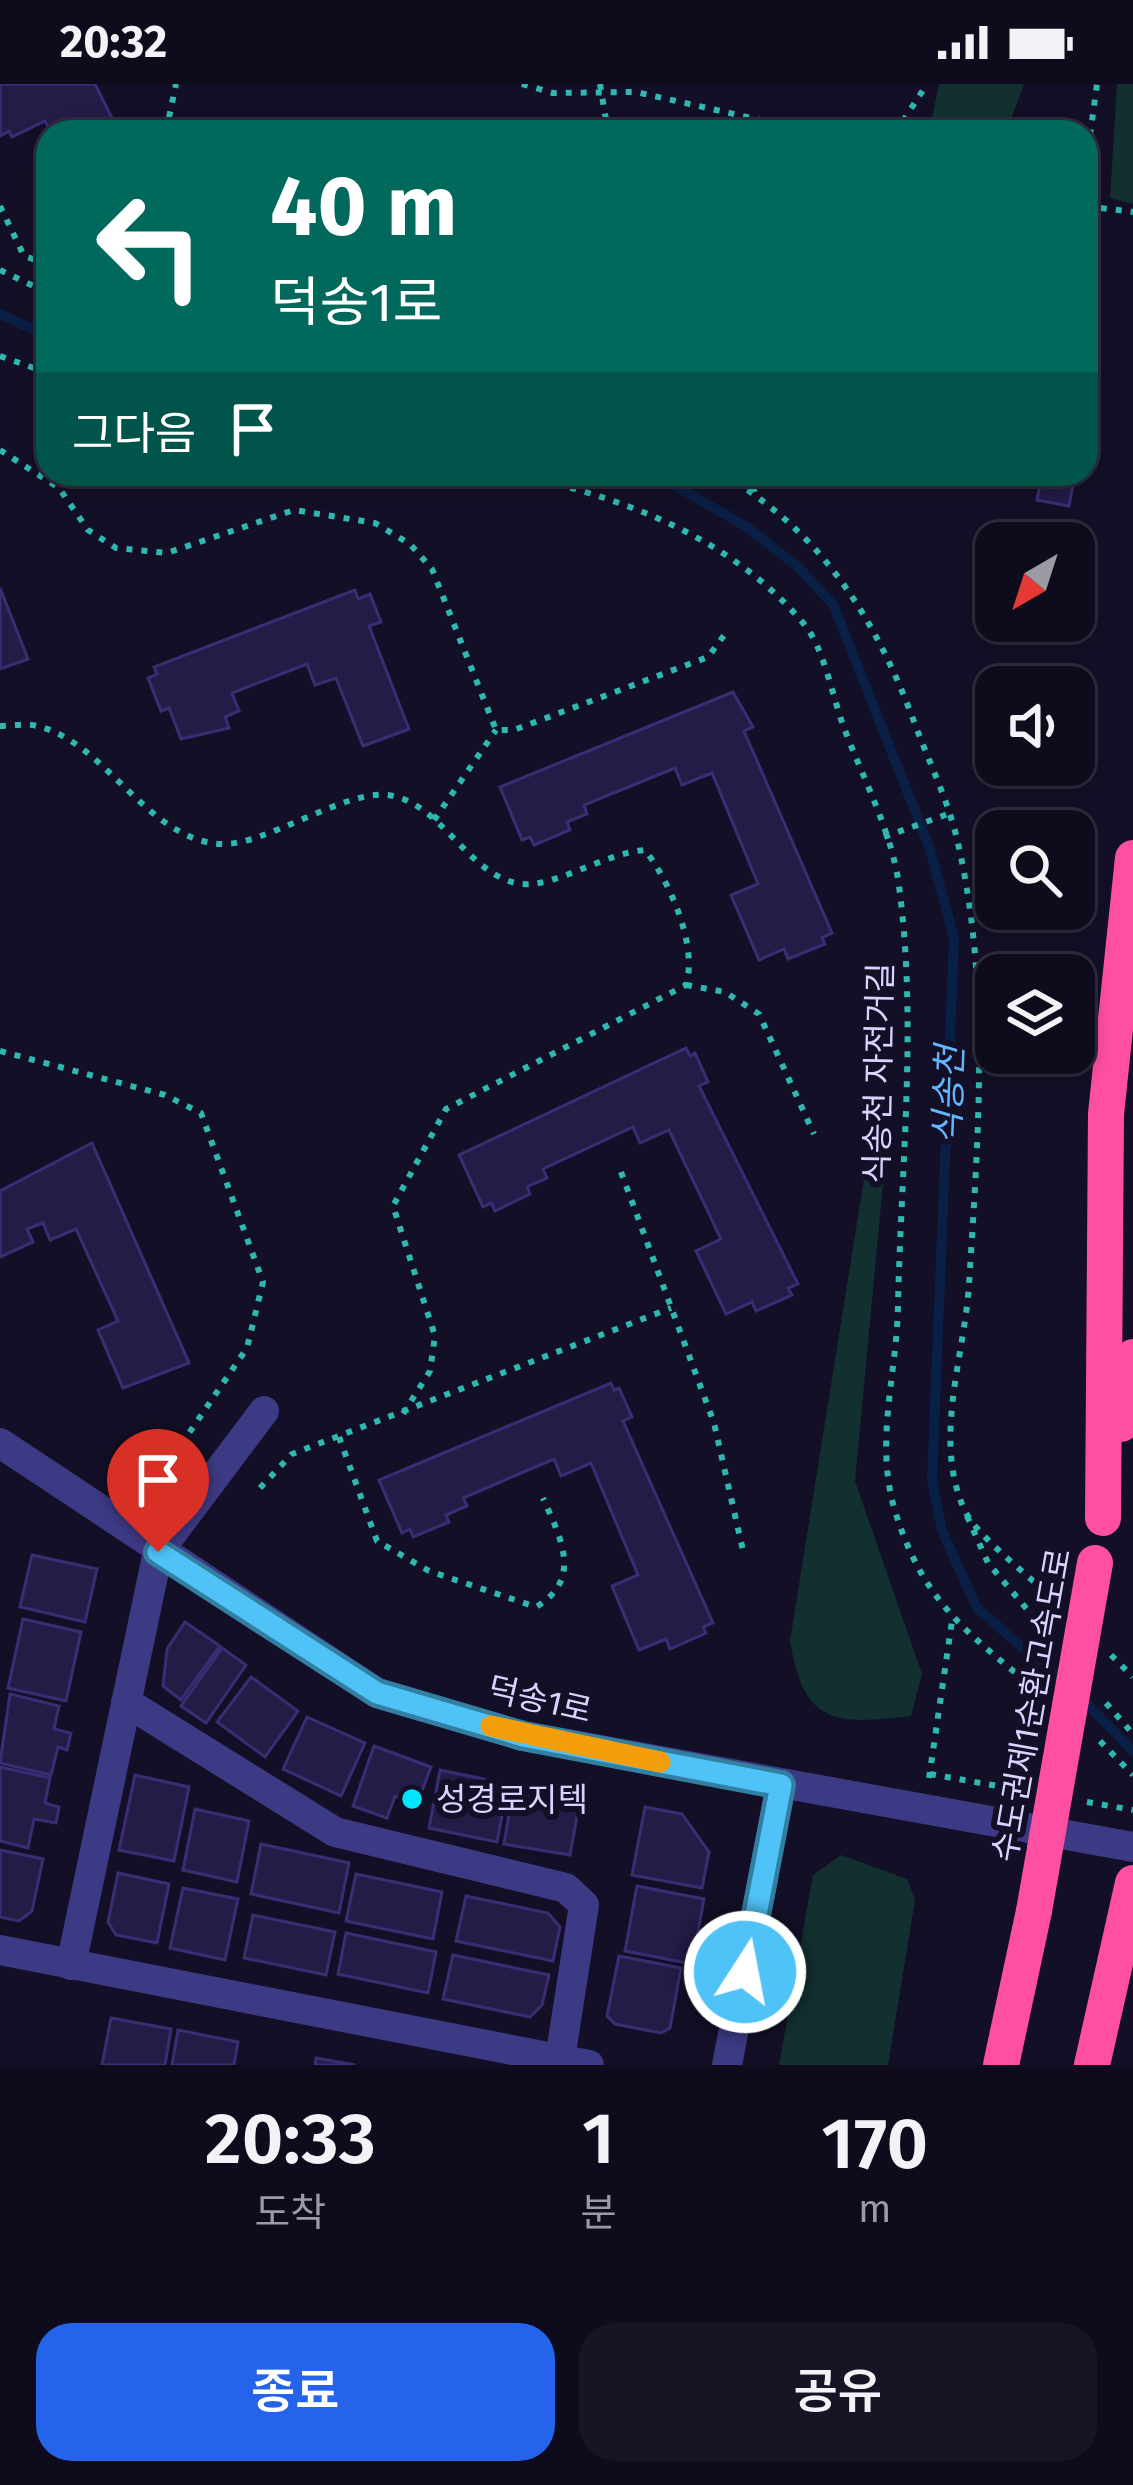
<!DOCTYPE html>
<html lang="ko">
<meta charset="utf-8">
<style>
body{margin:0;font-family:"Fira Sans","Noto Sans KR",sans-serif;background:#171425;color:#f1f3f6;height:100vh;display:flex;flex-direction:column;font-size:45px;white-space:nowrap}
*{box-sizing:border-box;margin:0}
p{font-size:39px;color:#9b9ba3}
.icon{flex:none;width:66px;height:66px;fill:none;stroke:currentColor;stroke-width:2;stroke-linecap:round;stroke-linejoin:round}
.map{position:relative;height:1981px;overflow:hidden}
.sheet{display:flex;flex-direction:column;background:#0e0b1c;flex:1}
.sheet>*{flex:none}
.hud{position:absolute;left:36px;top:36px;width:1062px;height:366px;border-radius:36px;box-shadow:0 6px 18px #0003,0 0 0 3px #2e2b3b;background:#00695c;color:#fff;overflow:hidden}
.needle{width:78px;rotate:219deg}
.tools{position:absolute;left:975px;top:438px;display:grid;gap:24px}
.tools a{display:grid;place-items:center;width:120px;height:120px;border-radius:24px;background:#0e0b1c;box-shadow:0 6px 18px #0003,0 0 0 3px #2e2b3b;font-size:60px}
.pin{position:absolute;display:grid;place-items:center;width:102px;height:102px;color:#fff;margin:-123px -51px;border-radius:50% 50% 50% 0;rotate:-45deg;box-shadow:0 0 12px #0007}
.pin .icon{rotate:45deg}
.me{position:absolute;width:132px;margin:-66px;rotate:11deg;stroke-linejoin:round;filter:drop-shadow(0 0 9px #0008)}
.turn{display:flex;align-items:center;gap:42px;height:252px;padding:0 36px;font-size:54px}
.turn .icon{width:156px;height:156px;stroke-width:2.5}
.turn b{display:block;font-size:84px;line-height:102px}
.then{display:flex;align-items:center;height:114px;padding:0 36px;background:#0003;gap:24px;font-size:45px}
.eta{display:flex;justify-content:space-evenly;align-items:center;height:204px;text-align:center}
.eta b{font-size:72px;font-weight:600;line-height:84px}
.action{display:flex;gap:24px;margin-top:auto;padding:24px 36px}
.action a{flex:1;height:138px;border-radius:36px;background:#2563eb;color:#fff;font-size:48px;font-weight:600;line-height:138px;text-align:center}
.action a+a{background:#171425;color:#f1f3f6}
.status{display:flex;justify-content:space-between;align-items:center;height:84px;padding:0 60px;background:#0e0b1c;direction:ltr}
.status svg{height:33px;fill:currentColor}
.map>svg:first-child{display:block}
.green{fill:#12302f}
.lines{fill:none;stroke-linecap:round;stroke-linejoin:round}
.stream{stroke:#0a1f44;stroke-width:10}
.building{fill:#241b47;stroke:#3b2d73;stroke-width:3}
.path{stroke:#2fb8b0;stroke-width:6;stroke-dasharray:6 9;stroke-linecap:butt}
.minor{stroke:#3d3a85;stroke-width:30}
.highway{stroke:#ff4fa3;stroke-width:36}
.highway-bridge{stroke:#ff4fa3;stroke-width:36}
.route-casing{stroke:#337fa1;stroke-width:30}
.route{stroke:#4fc3f7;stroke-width:21}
.slow{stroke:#f59e0b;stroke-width:21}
.poi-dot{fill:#00e5ff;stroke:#130f26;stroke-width:4.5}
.labels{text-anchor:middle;stroke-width:12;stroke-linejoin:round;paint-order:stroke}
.street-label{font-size:33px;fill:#d9d4ff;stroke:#130f26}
.poi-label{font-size:33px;fill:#d9d4ff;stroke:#130f26;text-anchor:start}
.water-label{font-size:36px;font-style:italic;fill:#62b6ff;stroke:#130f26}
</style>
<div class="status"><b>20:32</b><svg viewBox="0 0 49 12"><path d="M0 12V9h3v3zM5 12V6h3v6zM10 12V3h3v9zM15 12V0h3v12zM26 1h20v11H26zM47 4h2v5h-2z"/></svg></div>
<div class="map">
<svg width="1133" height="1981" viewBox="0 0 1133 1981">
<rect width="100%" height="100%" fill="#130f26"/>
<!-- green -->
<g class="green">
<path d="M939,0H1024L1006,48H929Z"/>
<path d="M1117,0H1133V120L1110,114Z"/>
<path d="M873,1079L884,1089L855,1397L922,1590L911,1632C835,1641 804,1641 790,1557L864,1095Z"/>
<path d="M841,1771L907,1795L915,1816L888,1981H779L813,1791Z"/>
</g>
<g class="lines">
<!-- stream -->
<g class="stream">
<path d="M0,230L48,252"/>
<path d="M655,390L747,443L798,483L833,520L929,762L954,854L932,1396L942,1447L977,1524L1067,1602"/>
<path d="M1081,1614L1133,1667"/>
</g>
</g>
<!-- building -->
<g class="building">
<path d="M0,0H95L119,48H51L45,37L12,53L9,47L0,52Z"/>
<path d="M1086,280L1094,281L1086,327Z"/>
<path d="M1042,390H1075L1069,422L1037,416Z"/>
<path d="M0,504L28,575L0,585Z"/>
<path d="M355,506L358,515L370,510L381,538L369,542L409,645L363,662L336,594L315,601L307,580L232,609L239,627L225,633L229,644L181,655L169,624L161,627L148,594L157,590L154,583Z"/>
<path d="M733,608L753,643L744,647L832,849L822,854L825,860L788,875L784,865L759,876L731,811L758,800L712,689L682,701L675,684L584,721L587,730L567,738L570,746L534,761L530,753L522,756L500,703Z"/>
<path d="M686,964L690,972L695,969L708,998L699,1002L798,1200L788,1204L792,1211L756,1227L752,1218L726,1230L696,1167L721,1155L669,1046L640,1059L633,1043L543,1085L547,1094L527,1103L530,1110L495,1127L491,1119L483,1123L459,1071Z"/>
<path d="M92,1059L189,1279L123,1304L98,1246L118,1237L76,1145L50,1156L43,1139L27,1145L33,1158L0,1173V1107Z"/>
<path d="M611,1299L614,1306L619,1304L632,1333L623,1337L713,1539L703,1543L706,1549L670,1565L666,1555L639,1566L612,1502L638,1491L591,1379L561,1392L554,1375L463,1414L467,1422L446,1431L449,1438L413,1453L410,1445L402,1449L379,1396Z"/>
<path d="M32,1471L97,1485L85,1538L20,1523Z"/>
<path d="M23,1535L81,1548L66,1617L8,1604Z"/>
<path d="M185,1538L220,1562L181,1616L163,1602L167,1565Z"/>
<path d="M222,1564L246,1581L206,1639L181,1622Z"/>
<path d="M251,1593L298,1627L265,1673L217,1638Z"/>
<path d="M10,1610L59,1622L54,1645L71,1649L67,1666L58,1663L51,1691L0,1679Z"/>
<path d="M307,1633L365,1659L341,1712L283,1685Z"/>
<path d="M374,1662L431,1683L417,1720L395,1712L387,1734L353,1722Z"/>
<path d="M0,1683L50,1694L45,1719L59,1723L56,1739L34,1735L28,1764L0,1757Z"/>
<path d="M440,1686L508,1700L497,1758L429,1744Z"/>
<path d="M135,1691L189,1703L174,1777L119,1766Z"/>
<path d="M514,1699L581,1710L570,1771L504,1760Z"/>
<path d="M645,1723L682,1730L709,1768L702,1804L632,1791Z"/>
<path d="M195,1725L249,1737L237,1798L183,1786Z"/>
<path d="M261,1760L349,1779L339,1829L251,1810Z"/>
<path d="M0,1766L43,1775L32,1827L19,1837L0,1833Z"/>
<path d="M118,1789L169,1800L157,1859L116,1851L108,1838Z"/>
<path d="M356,1790L442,1808L433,1855L346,1837Z"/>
<path d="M637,1802L704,1815L692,1880L625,1867Z"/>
<path d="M183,1804L238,1815L225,1876L170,1864Z"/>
<path d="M466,1812L548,1829L560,1843L553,1877L456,1857Z"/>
<path d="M253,1831L335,1848L326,1891L244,1874Z"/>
<path d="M346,1849L436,1868L428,1909L338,1890Z"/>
<path d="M453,1871L549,1891L542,1921L530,1933L443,1915Z"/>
<path d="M619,1872L681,1884L670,1944L661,1949L615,1940L607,1932Z"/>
<path d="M111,1934L171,1945L165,1981H102Z"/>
<path d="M178,1946L238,1958L234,1981H172Z"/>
<path d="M316,1974L355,1981H315Z"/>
</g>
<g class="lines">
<!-- path -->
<g class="path">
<path d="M522,0L553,9L636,8L814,48"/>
<path d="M600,0L608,48"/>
<path d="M166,48L176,0"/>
<path d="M875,48L903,37L927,0"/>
<path d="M1086,81L1097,0"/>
<path d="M0,122L24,172L48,180"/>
<path d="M1086,122L1133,128"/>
<path d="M0,186L48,209"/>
<path d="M0,272L48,289"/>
<path d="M0,366L59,404L88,446L116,464L167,469L294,426L375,439L410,460L432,485L496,646H514L708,573L728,546"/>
<path d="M512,390C621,412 731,453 804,540C824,564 832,611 843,641C861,690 890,744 898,795C918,934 901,1081 898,1221C897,1291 874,1357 895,1427C923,1518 968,1550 1038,1607"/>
<path d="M722,390C822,448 877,536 916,643C930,680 948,717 957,755C991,899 978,1055 969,1201C964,1274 933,1355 964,1425C976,1452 1032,1494 1054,1516"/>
<path d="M751,406L804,390"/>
<path d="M0,642C11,642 26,639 37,642C106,658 146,755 220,760C263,763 344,706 387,711C442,717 468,794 522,800C556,803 605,769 645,766C670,798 698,862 686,901L446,1025L393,1122L435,1252L430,1287L403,1330"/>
<path d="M434,736L496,646"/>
<path d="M884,753L948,730"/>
<path d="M686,901L725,908L759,930L814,1050"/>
<path d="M0,967L165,1011L201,1029L263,1198L247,1264L187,1352"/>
<path d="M621,1088L714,1339L744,1471"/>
<path d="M339,1353L377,1457L429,1487L536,1523C583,1495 561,1455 543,1414"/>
<path d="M260,1404L292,1370L671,1224"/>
<path d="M967,1432L988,1479L1047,1549"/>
<path d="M1111,1571L1133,1593"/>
<path d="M1106,1619L1133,1650"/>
<path d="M1100,1657L1133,1691"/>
<path d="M930,1690L1020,1706"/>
<path d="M929,1694L952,1537"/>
<path d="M1087,1718L1133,1726"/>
</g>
<!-- minor -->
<g class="minor">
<path d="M0,1359L377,1609L523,1652L1133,1763"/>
<path d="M126,1618L335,1748L566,1804L584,1821L560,1975"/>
<path d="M0,1866L589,1981"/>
<path d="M71,1881L158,1468L264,1327"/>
<path d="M727,1981L781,1701"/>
</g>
<!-- highway -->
<g class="highway">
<path d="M1121,1340L1133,1273"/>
<path d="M1103,1434L1106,1030L1133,774"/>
<path d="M1001,1981L1034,1827"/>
<path d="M1092,1981L1133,1799"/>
</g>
<!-- highway-bridge -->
<path class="highway-bridge" d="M1034,1827L1095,1479"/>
</g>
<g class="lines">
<defs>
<path id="route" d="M158,1468L377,1609L523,1652L781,1701L745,1888"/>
</defs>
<!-- route casing -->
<use href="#route" class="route-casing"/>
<!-- route -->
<use href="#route" class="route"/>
<!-- slow -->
<path class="slow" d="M491,1642L660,1678"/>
</g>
<!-- markers -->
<circle class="poi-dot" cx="412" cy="1715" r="12"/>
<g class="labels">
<!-- street labels -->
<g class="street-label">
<text transform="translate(878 989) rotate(-89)" y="12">식송천 자전거길</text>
<text transform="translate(540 1615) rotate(13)" y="12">덕송1로</text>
<text transform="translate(1031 1621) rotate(-80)" y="12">수도권제1순환고속도로</text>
</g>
<!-- poi labels -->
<g class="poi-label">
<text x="436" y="1727">성경로지텍</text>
</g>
<!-- water labels -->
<g class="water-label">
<text transform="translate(948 1011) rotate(-88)" y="13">식송천</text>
</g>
</g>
</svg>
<div class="tools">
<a><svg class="needle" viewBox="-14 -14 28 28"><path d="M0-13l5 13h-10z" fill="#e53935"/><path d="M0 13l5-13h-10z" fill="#9b9ba3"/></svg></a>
<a><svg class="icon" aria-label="sound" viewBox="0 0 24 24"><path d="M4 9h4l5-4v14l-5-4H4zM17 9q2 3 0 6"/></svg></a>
<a><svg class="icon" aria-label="search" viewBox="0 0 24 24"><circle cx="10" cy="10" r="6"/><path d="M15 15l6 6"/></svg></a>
<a><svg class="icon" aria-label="layers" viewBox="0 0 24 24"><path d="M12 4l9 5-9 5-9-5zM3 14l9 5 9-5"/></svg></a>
</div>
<div class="pin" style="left:158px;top:1468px;background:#d93025"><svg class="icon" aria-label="arrive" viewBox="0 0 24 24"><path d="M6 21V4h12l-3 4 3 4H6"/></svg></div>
<svg class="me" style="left:745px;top:1888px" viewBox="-20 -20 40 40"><circle r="17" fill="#4fc3f7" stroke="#fff" stroke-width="3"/><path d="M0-11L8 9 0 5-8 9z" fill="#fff"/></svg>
<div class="hud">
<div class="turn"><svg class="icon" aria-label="left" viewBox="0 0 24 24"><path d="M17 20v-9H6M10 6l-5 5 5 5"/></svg><div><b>40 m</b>덕송1로</div></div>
<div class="then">그다음<svg class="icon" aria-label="arrive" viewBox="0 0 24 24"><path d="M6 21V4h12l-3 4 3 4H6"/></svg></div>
</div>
</div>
<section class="sheet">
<div class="eta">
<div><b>20:33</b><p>도착</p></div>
<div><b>1</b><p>분</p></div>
<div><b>170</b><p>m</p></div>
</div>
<div class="action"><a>종료</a><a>공유</a></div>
</section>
